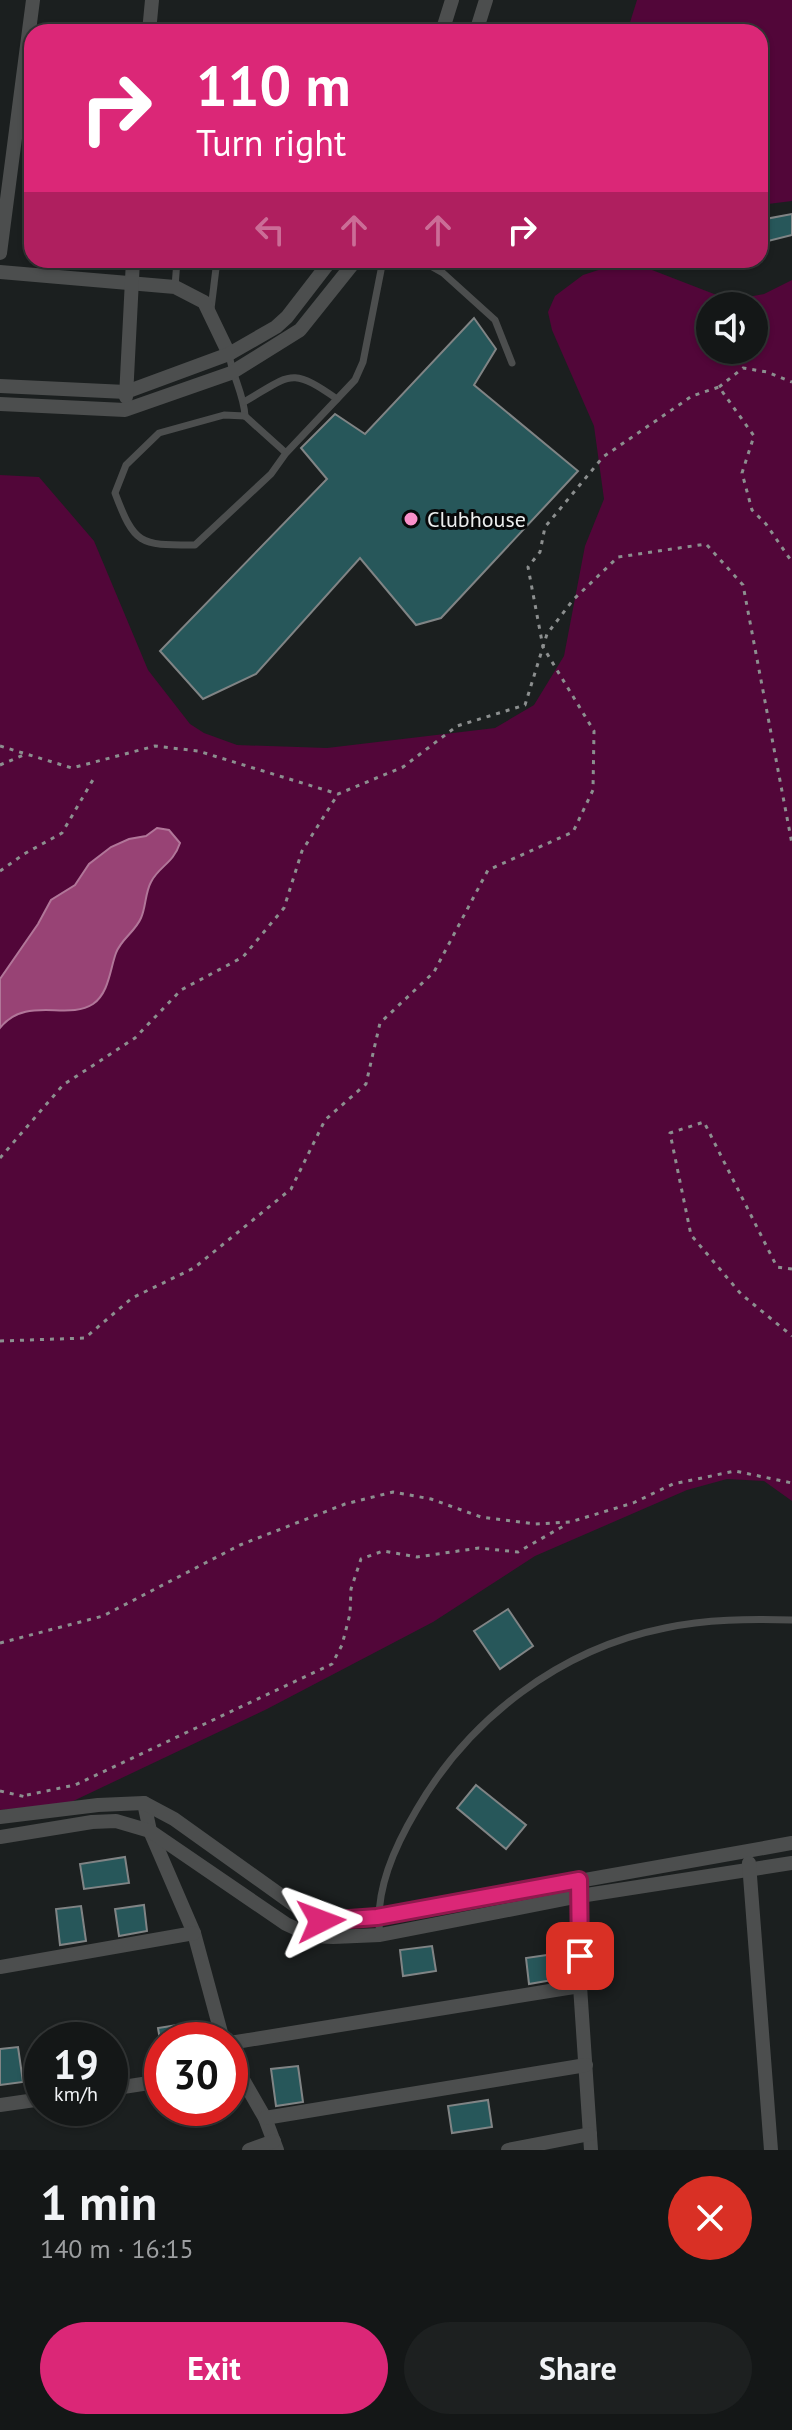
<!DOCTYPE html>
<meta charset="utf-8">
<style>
body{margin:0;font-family:"PT Sans",sans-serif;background:#1d2020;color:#f1f3f6;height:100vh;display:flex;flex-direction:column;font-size:30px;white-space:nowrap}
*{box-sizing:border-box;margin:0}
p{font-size:26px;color:#9d9fa1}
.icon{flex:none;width:44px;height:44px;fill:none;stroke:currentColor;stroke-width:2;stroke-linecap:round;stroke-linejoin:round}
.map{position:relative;height:2150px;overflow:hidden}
.panel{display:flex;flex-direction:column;background:#141717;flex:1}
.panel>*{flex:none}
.banner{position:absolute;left:24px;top:24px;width:744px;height:244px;border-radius:24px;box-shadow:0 2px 6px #0004,0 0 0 2px #333636;background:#db2777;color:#fff;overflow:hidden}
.tools{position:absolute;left:696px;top:292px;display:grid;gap:16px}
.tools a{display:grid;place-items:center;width:72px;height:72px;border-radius:50%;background:#141717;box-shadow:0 2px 6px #0004,0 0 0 2px #333636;font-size:40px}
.speed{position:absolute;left:24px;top:2022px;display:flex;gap:16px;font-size:40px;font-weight:700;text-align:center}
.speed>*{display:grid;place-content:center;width:104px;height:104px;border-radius:50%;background:#141717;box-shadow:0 2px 6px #0004,0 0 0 2px #333636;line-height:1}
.speed small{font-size:20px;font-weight:400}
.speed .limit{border:12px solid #d22;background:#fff;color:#111}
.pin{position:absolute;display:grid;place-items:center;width:68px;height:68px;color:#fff;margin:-34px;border-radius:16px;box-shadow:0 4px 12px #0006}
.me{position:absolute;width:88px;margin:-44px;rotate:87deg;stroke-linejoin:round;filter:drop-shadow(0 0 6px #0008)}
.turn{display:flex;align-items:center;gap:28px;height:168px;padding:0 40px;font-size:36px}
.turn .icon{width:104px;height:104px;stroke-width:2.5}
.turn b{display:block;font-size:56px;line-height:68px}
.lanes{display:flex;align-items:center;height:76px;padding:0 40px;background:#0003;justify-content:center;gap:40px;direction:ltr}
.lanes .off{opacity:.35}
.round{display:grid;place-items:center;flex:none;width:84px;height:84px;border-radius:42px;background:#1d2020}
.headline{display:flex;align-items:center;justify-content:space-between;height:136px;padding:0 40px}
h1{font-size:48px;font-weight:800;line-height:60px}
.cta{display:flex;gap:16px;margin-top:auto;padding:16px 40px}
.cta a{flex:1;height:92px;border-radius:48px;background:#db2777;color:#fff;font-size:32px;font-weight:800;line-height:92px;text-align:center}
.cta a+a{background:#1d2020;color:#f1f3f6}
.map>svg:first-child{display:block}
.green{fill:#520639;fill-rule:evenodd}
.water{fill:#984375;stroke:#b17699;stroke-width:2}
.building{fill:#27575a;stroke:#808485;stroke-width:2}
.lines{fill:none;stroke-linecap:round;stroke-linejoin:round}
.path{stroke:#8c8f8f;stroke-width:3;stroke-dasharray:4 6;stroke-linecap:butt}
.lane{stroke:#4c4e4e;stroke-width:7}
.street{stroke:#4c4e4e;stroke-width:14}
.route-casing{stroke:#8e194d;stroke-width:20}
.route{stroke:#db2777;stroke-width:14}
.poi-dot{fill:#f990ca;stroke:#070809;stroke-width:3}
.labels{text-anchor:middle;stroke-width:6;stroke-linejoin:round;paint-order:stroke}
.poi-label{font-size:22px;fill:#eceeee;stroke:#070809;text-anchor:start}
</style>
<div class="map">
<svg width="792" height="2150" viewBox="0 0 792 2150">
<rect width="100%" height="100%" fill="#1b1f1f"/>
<!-- green -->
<g class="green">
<path d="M637,0H792V201L760,205V32H627Z"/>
<path d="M617,264L652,270L714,294L748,297L764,294L792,280V1501L764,1481L727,1479L687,1490L535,1556L433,1622L267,1709L69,1803L0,1810V475L39,477L94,541L148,670L190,724L204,733L237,745L327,748L495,728L534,705L564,656L585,546L604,499L594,426L552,330L548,312L555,296L583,275ZM710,306H754V350H710Z"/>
</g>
<!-- water -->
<path class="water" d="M157,828L169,830L180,843C173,864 159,866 151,882C145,893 146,907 141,918C135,932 121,939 116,953C110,969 109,993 93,1004C67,1021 26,995 0,1028V979L38,924L51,900L75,885L89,864L111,847L129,839L146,836Z"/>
<!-- building -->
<g class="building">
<path d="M792,214V235L760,243V220Z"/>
<path d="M474,318L496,349L474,385L578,471L441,618L416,625L360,558L256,674L203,699L160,651L327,479L301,448L335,414L365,434Z"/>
<path d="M508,1609L533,1646L500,1669L474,1631Z"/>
<path d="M476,1785L526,1825L506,1849L457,1808Z"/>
<path d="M125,1857L129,1883L84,1889L80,1864Z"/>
<path d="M144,1905L147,1931L119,1936L115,1909Z"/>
<path d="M81,1906L86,1941L60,1945L56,1909Z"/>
<path d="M432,1946L436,1971L403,1976L400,1950Z"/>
<path d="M561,1953L564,1978L529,1984L526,1958Z"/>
<path d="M184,2024L186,2040H160L158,2028Z"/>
<path d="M18,2047L23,2082L0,2085V2049Z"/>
<path d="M298,2066L303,2102L276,2106L271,2069Z"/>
<path d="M488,2100L492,2127L452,2133L448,2106Z"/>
</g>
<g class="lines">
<!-- path -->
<g class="path">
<path d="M719,387L743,368L767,372L792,382"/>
<path d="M0,746L72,768L155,746L198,751L338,794L403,767L457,726L525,705L547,634L573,600L618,557L706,544L743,585L792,844"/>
<path d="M0,765L26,754"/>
<path d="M0,871L24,854L62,833L94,778"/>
<path d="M0,1158L63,1085L135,1038L181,990L243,957L284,908L302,851L338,794"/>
<path d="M792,1269L777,1267L704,1122L670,1133L691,1235L741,1294L792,1336"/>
<path d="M0,1341L85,1338L132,1298L194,1268L291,1189L325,1120L366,1084L380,1023L434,972L488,870L573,832L593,790L594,731L543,647L528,567L540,552L545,527L603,457L692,396L719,387L754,436L742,473L752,510L766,524L792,562"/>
<path d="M0,1643L103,1616L240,1545L345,1504L393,1492L431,1499L481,1517L535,1524L570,1522L633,1503L673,1484L735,1471L792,1483"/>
<path d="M0,1791L26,1797"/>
<path d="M27,1795L75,1785L332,1664L342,1645L350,1614L351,1589L361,1559L383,1551L417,1557L479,1548L518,1552L567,1524"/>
</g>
<!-- lane -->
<g class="lane">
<path d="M420,260L443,273L495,320L512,363"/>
<path d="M175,287L177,260"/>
<path d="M211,309L217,260"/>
<path d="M229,354C232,376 244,394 245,416"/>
<path d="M244,402C291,375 290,366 337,399"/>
<path d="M286,453L245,416L224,415L159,433L126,465L115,493C135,546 140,545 195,545L271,474L286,453L355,380L363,362L383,260"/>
<path d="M380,1935C374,1891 395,1846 417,1809C470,1718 560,1649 665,1628C707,1619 749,1619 792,1620"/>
</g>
<!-- street -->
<g class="street">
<path d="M149,32L152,0"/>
<path d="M442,32L452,0"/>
<path d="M476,32L486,0"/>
<path d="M0,253L33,0"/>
<path d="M0,272L175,287L204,302L229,354"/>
<path d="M0,386L126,392L229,354L276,327L287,317L331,260"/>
<path d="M126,397L133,260"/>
<path d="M0,404L125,410L231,373L300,330L356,260"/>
<path d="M144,1803L150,1831L194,1933L223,2040"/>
<path d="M0,1817L98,1805L144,1803L174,1819L311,1917L335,1922L377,1917L792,1843"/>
<path d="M0,1837L92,1822L116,1821L150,1831L286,1924L312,1936L333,1937L380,1935L580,1896L792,1863"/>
<path d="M749,1863L771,2150"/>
<path d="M580,1887V1986L591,2150"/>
<path d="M0,1967L194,1933"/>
<path d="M230,2043L580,1986"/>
<path d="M230,2057L265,2118L277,2150"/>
<path d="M110,2089L162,2081"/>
<path d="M0,2105L42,2099"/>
<path d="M265,2118L586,2065"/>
<path d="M249,2150L274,2141"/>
<path d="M508,2150L590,2134"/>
</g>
</g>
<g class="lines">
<defs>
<path id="route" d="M321,1921L377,1917L579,1880L580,1956"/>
</defs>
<!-- route casing -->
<use href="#route" class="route-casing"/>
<!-- route -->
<use href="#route" class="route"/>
</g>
<!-- markers -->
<circle class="poi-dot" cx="411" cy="519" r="8"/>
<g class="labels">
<!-- poi labels -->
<g class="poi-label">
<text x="427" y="527">Clubhouse</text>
</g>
</g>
</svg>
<div class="tools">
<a><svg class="icon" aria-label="sound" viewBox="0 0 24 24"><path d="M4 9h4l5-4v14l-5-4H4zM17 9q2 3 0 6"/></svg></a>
</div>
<div class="speed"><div>19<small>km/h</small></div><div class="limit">30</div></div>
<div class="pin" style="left:580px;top:1956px;background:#d93025"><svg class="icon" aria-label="arrive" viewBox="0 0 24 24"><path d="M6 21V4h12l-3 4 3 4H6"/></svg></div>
<svg class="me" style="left:321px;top:1921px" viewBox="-20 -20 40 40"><path d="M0-17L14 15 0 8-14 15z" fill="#db2777" stroke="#fff" stroke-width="4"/></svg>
<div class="banner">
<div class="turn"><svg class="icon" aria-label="right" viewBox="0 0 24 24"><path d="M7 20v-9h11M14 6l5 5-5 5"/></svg><div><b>110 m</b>Turn right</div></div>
<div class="lanes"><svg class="icon off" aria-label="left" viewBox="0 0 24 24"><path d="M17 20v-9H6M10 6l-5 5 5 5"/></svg><svg class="icon off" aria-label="ahead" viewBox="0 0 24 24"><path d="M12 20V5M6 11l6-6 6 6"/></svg><svg class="icon off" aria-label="ahead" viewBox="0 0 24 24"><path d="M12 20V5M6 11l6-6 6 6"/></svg><svg class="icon" aria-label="right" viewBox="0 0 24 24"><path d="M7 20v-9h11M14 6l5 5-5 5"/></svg></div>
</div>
</div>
<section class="panel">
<div class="headline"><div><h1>1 min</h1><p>140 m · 16:15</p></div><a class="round" style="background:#d93025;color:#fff"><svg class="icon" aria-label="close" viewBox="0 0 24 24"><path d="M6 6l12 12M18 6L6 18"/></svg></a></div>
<div class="cta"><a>Exit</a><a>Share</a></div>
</section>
